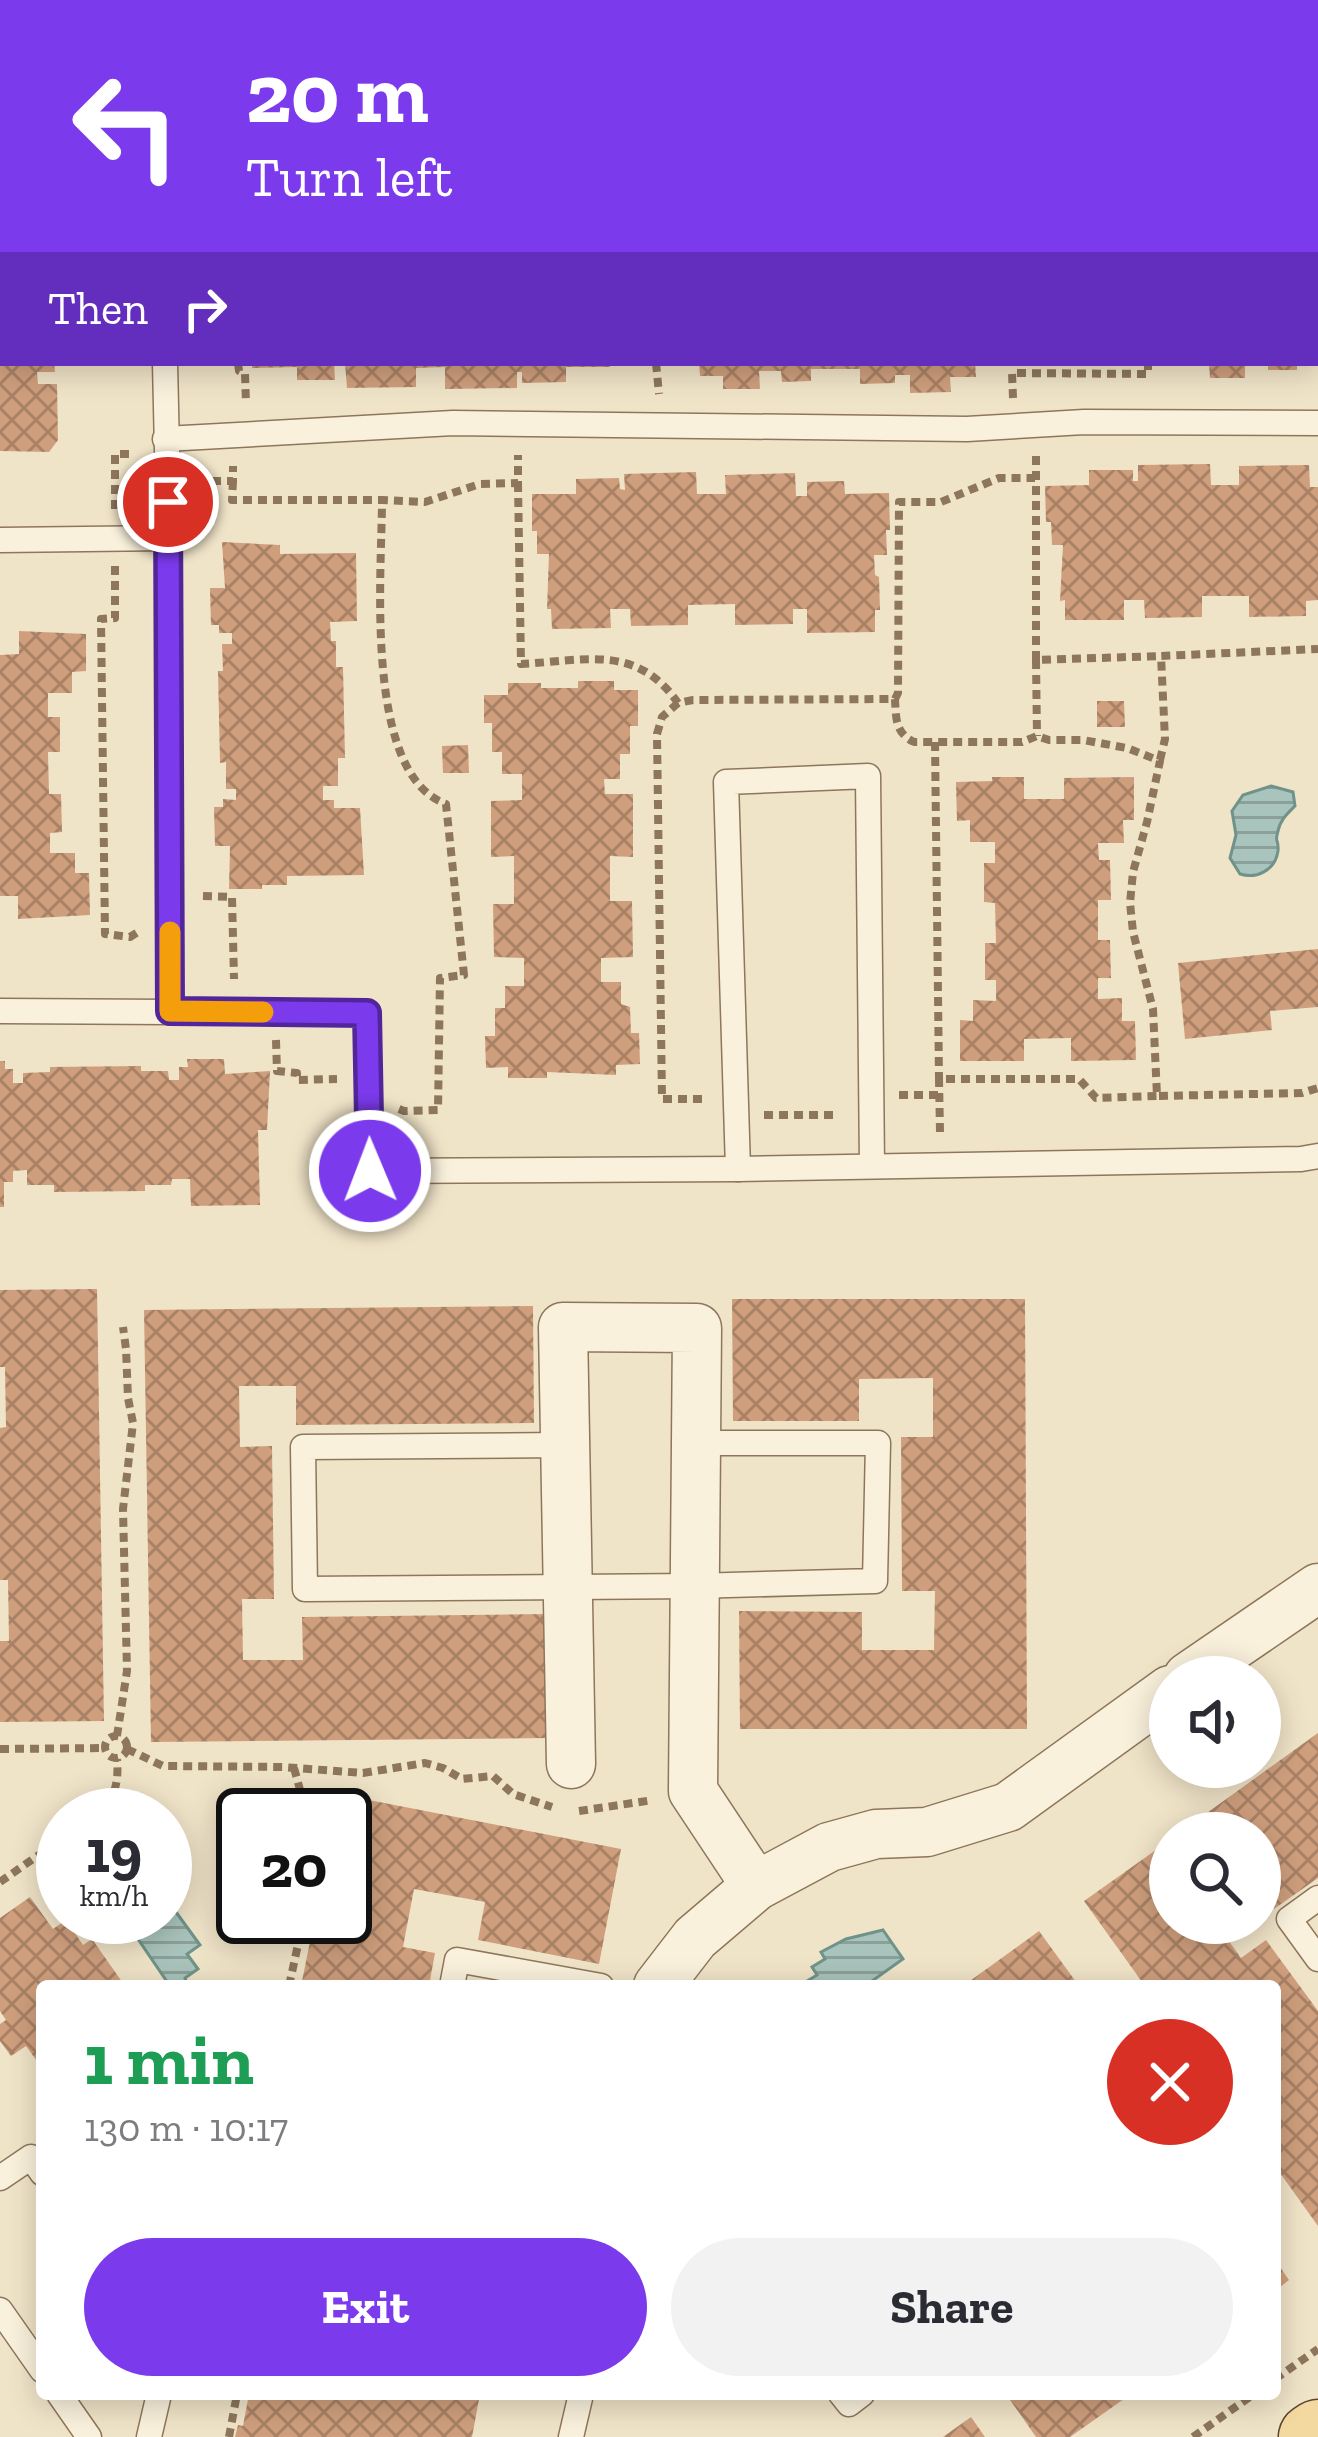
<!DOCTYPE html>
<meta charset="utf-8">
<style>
body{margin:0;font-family:"Zilla Slab",serif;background:#f2f2f3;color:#2b2b33;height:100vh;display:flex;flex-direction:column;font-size:45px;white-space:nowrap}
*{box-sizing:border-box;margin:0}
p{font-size:39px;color:#7c7c81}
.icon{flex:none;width:66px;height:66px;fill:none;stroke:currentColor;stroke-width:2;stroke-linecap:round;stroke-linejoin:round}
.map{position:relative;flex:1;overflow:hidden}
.side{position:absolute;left:36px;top:1980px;width:1245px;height:420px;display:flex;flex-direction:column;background:#fff;border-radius:12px;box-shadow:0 6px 30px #0003}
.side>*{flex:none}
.hud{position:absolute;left:0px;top:0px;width:1320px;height:366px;box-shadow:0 6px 30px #0003;background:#7c3aed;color:#fff;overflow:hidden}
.fabs{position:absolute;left:1149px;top:1656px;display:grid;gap:24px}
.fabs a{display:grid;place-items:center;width:132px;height:132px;border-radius:50%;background:#fff;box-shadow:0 6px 30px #0003;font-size:60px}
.speed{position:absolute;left:36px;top:1788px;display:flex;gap:24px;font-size:60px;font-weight:700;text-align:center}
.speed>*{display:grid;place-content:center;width:156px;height:156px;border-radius:50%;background:#fff;box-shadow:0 6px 30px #0003;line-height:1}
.speed small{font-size:30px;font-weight:400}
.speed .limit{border:6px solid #111;border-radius:18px;background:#fff;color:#111}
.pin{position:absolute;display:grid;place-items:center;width:102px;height:102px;color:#fff;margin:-51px;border:6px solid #fff;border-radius:50%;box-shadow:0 3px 12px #0007}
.me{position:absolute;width:132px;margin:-66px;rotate:359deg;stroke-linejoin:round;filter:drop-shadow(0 0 9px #0008)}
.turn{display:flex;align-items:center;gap:42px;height:252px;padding:0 48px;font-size:54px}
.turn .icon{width:156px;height:156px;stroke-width:2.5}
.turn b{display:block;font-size:84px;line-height:102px}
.then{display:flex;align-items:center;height:114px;padding:0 48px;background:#0003;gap:24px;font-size:45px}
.round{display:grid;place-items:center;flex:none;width:126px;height:126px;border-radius:63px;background:#f2f2f3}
.headline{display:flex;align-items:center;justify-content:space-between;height:204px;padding:0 48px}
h1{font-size:72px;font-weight:700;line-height:90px;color:#1e9e55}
.action{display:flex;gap:24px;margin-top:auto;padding:24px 48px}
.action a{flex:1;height:138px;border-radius:72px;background:#7c3aed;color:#fff;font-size:48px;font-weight:700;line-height:138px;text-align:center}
.action a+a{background:#f2f2f3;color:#2b2b33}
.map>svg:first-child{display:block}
.water{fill:url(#water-rules);stroke:#6f938a;stroke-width:3}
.building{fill:url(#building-cross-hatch)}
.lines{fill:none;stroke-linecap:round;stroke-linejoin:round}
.service-casing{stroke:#8d765c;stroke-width:27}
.minor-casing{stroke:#8d765c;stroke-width:51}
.primary-casing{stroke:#5b4430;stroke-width:69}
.path{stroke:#8d765c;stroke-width:8;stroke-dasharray:9 6;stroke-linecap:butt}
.service{stroke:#faf1dc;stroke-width:24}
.minor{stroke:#faf1dc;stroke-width:48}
.primary{stroke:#f3d9a0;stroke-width:66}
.route-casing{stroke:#51269a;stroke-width:30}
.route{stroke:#7c3aed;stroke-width:21}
.slow{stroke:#f59e0b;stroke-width:21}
</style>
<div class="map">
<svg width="1318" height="2437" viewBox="0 0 1318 2437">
<defs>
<pattern id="water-rules" width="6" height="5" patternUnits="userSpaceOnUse" patternTransform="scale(3)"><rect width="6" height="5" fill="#a9c4bc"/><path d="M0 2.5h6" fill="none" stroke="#8ba098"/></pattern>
<pattern id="building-cross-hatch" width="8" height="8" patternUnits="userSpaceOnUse" patternTransform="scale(3)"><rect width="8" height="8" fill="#cf9f7d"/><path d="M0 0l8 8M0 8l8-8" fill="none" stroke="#a98266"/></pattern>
</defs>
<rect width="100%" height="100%" fill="#f0e4c8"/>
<!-- water -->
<g class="water">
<path d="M1271,786L1293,792L1295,806C1288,813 1280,820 1278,831C1274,845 1279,836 1278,851C1275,871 1256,879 1240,874L1230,858L1236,835L1232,811L1243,795Z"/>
<path d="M165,1897L200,1945L187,1954L198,1969L185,1978L188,1986H170L123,1917H165Z"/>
<path d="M883,1930L903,1959L865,1986H806L804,1983L817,1975L812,1967L825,1959L821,1952L846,1939Z"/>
</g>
<!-- building -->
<g class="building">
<path d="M0,363H54L55,372H37L38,384H57L58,440L49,452L0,451Z"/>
<path d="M252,363H334L335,380H297V367L252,368Z"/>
<path d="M345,363H609L610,367H566V382L522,383V372H517V388L445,389V367L416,368V387L347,388Z"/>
<path d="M699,363H975L976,377H950L951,392L910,393V375H895V383L860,384V369H811V381L782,382L781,371H759L760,389H723V376H700Z"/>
<path d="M1209,363H1245V378H1210Z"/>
<rect x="1268" y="363" width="29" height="7"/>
<path d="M1210,464L1211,485H1239V466L1309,465L1310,487H1318V600L1306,601V616L1249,617V596H1202V617L1145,618L1144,600H1124V620H1065V600L1060,601L1063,545H1052L1051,522H1046L1045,486L1089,485V470H1133V481H1138V465Z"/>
<path d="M696,472L697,494H726L725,475L795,473L796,496H807V482L844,481L845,494L889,493L890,530H886L887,555H874L875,575L879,577L880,610H875V632L807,633V609H793V624L735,625V604L688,605V625L631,626L630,609H610L611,628L552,629L551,609H547L549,554H537V531H532V494H576V479L619,478L620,489L625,490L624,474Z"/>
<path d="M222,542L280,545V554L356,553L357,621L330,622L331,641H336V667H343L345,758H338V786H323V800H334V808H360L364,875L287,876V885H262V889H229L230,846H215L214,807H223V799L236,800V789H226V762L220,763L218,671H223L222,644H232V633H219V625H211L210,588H225Z"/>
<path d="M19,631L86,634V671L72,672V693H48V717H60V752H48L49,794H61L62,832L50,833V853H75V873H89L90,915L18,919V896H0V655L19,654Z"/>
<path d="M578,681H614V690H638V726H630V754H620V779H604L605,794H633V857L610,856V901H632L633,957L601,958V982H621V1004L630,1007L631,1033H639L640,1064L616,1065V1075L547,1072V1078H508V1067L486,1068L485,1036H495V1008H505V986H524V958L494,957L493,904H514V856L491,857V801L522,800V774H502V752H492V723H484V695H508V683H541V688H578Z"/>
<path d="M1097,701H1124L1125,727H1097Z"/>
<path d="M468,745L469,773H443L442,746Z"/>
<path d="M992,777H1024V799H1064V778L1134,777V820H1123L1124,843H1098L1099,860H1110L1111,900H1098V940H1110L1111,978H1098V999L1122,998V1021H1135L1136,1060L1071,1061V1038L1024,1039V1061H960V1020L973,1021V1000L996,1001V980H985V943H996L995,903L984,902V863H995V842H970V820L957,821L956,782L992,781Z"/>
<path d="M1318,949V1007L1270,1011L1272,1030L1185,1039L1178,963Z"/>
<path d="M187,1059H224L225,1074L270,1071L267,1130H258L260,1205L191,1206L190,1179H172L171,1185H145V1191L54,1192V1185H27V1170L13,1171V1182H4V1207H0V1061H5V1069H13V1083H23V1073L50,1072V1067L141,1066V1071H168L169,1080H179V1067H188Z"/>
<path d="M97,1289L104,1721L0,1722V1641H9L8,1580H0V1428L6,1427L5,1367H0V1290Z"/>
<path d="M732,1299H1025L1027,1729H740L739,1611L862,1612V1650H934L935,1591H902L901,1437H933V1378L859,1379V1421H733Z"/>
<path d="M533,1306L534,1423L296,1425V1386H239L240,1447L272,1446L274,1599H242L243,1660H303L302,1617L546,1614L548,1738L151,1742L144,1310Z"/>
<path d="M1318,1733V1878L1274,1909L1260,1888V1833H1179Z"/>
<path d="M338,1794L621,1849L599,1964L478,1940L485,1902L414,1889L403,1947L435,1953L429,1986H301L315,1917H345V1815H334Z"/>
<path d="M1170,1840V1923H1216L1241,1958L1266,1940L1318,2011V2226L1275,2166V1986H1145L1084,1901Z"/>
<path d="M30,1897L53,1929L66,1920L83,1945L92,1939L125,1986H42V2068L26,2046L11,2056L0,2041V2024L6,2020L0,2011V1918Z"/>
<path d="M1039,1931L1079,1986H963Z"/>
<path d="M1275,2260L1289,2280L1275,2291Z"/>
<path d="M249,2394H480L472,2437H235L238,2425L243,2426Z"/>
<path d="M1006,2394H1131L1070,2437H1036Z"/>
<path d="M971,2417L985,2437H943Z"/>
</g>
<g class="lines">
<defs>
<g id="service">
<path d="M147,0H174"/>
<path d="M537,0V3"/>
<path d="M872,0V3"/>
<path d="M1207,0V3"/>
<path d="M165,363L169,538L170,1011"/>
<path d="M165,439L453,423L967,429L1084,422L1318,423"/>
<path d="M0,540L169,538"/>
<path d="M0,1011L367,1013L370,1171L738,1169L1301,1159L1318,1156"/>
<path d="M738,1169L726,782L868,776L872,1166"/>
<path d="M564,1445L303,1447L305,1589L694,1586L875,1581L878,1443H694"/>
<path d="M1318,1898L1289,1919L1318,1959"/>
<path d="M452,1986L457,1960L601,1986"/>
<path d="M0,2178L31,2157L42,2173"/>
<path d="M0,2310L42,2370"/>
<path d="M59,2394L89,2437"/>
<path d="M841,2394L849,2404L862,2394"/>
<path d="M149,2437L159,2394"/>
<path d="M571,2437L581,2394"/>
</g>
<g id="minor">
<path d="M1188,1677L1318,1588"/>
<path d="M571,1764L563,1327L697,1328L693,1791L756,1886"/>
<path d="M658,1986L695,1938L756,1886L829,1847L876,1834L927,1832L1008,1807L1170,1690"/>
</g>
<path id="primary" d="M1312,2437L1318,2433"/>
</defs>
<!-- service casing -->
<use href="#service" class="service-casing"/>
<!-- minor casing -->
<use href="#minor" class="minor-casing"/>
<!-- primary casing -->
<use href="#primary" class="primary-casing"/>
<!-- path -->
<g class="path">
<path d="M1317,222H1318"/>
<path d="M238,363L239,371L245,374L246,404"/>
<path d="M656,363L659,394"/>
<path d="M1013,398L1012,373L1148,374V363"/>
<path d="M1036,456V660L1161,656"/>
<path d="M197,481H233V466"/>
<path d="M233,481L232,500H382"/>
<path d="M518,483L521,664C584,661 636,643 678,703L693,700L895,699C896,718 895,733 914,742H1022L1037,736L1049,740H1083L1127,748L1160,761L1147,822L1133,872L1130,903L1133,932L1153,1009L1157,1096L1302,1093L1318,1088"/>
<path d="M115,509V454H135"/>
<path d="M115,566V618L101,619L105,934L130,937L138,932"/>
<path d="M1036,660L1037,736"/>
<path d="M895,699L898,693L899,502H941L999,478H1035"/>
<path d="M678,703L662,717L657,734L662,1099H703"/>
<path d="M935,742L939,1079"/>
<path d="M1160,760L1165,739L1161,656L1318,649"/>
<path d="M203,896L232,897L234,979"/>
<path d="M276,1040L277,1071L297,1073V1080L337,1079"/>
<path d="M899,1095H939"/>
<path d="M399,1109L404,1111L438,1110L440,978L464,975L446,804C363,774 382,572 382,500L425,502L480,484L518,483V455"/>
<path d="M764,1115H839"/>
<path d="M940,1132L939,1079H1079L1096,1098L1157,1096"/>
<circle cx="116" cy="1747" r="11"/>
<path d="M117,1736L127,1671L123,1509L133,1423L128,1398L126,1349L123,1327"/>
<path d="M0,1749L105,1748"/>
<path d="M127,1749L163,1766L283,1767L363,1773L425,1763L443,1768L462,1779L493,1776L513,1794L552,1807"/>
<path d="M294,1768L307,1815"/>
<path d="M579,1811L653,1800"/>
<path d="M97,1815C115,1800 119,1782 117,1759"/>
<path d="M0,1882L63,1838"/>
<path d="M289,1986L304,1917"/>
<path d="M1275,2379L1318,2349"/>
<path d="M229,2437L237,2394"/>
<path d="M1193,2437L1254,2394"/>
</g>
<!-- service -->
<use href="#service" class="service"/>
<!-- minor -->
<use href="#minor" class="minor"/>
<!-- primary -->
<use href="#primary" class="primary"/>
</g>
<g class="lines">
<defs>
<path id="route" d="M168,502L170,1011L367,1013L370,1171"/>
</defs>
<!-- route casing -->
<use href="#route" class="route-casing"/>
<!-- route -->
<use href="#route" class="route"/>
<!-- slow -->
<path class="slow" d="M170,932V1011L263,1012"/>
</g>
</svg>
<div class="fabs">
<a><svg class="icon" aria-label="sound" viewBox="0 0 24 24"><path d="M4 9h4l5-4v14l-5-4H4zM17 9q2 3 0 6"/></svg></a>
<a><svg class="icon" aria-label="search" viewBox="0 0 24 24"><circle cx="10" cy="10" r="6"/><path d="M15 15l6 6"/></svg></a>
</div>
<div class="speed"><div>19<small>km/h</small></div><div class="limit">20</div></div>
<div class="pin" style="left:168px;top:502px;background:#d93025"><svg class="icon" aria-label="arrive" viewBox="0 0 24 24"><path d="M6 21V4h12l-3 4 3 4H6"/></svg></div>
<svg class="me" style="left:370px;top:1171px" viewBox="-20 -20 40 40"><circle r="17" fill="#7c3aed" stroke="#fff" stroke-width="3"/><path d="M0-11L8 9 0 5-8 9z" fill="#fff"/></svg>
<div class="hud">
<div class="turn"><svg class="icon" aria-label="left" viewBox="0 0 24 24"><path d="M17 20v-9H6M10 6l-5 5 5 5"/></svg><div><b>20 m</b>Turn left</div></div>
<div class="then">Then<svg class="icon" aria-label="right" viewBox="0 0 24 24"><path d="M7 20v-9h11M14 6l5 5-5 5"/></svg></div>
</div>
<section class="side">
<div class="headline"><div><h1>1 min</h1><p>130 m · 10:17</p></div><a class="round" style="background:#d93025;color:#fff"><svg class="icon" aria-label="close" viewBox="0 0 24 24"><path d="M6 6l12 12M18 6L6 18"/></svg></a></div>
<div class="action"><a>Exit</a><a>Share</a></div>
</section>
</div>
